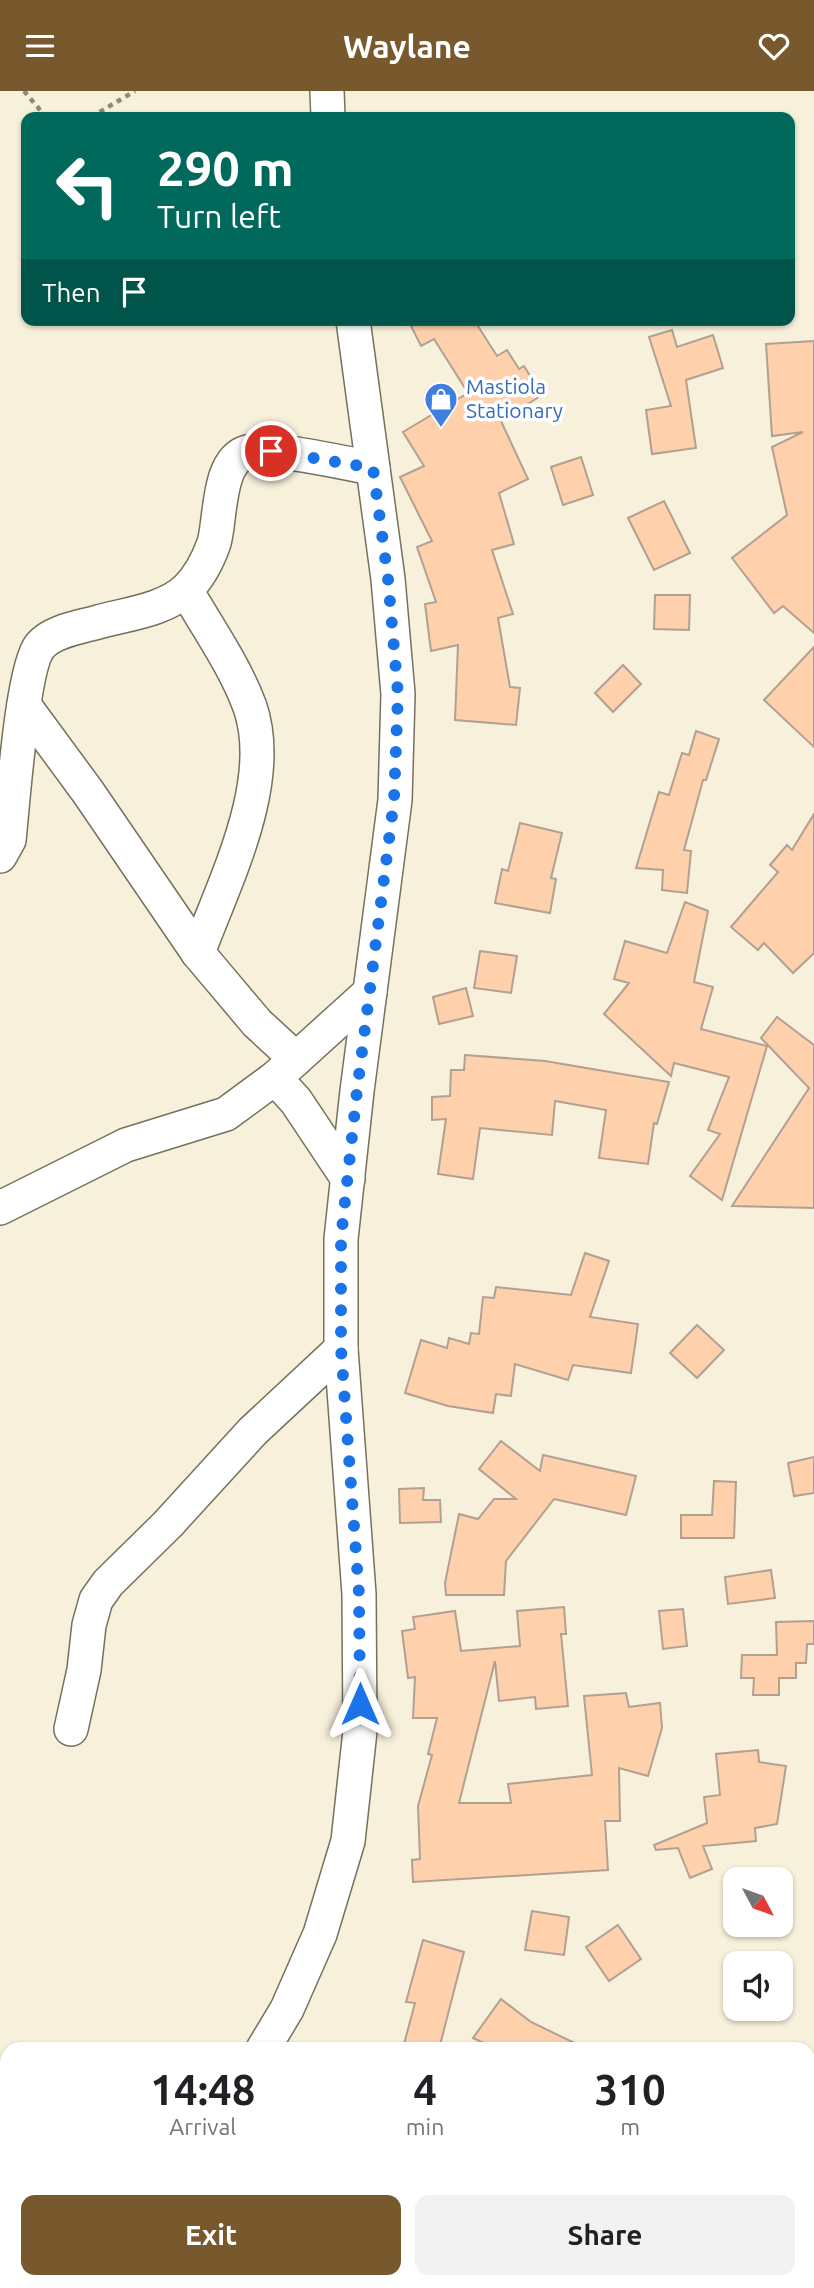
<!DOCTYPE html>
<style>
body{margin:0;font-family:Ubuntu,sans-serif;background:#f2f2f2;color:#202124;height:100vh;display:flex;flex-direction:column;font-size:26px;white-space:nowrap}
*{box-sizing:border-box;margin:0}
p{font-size:23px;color:#757577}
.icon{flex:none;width:38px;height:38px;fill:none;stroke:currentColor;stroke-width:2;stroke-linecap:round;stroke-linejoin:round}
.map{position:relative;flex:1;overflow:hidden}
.drawer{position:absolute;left:0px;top:1951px;width:816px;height:247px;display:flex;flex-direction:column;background:#fff;border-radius:21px 21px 0 0;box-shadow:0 2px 5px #0004}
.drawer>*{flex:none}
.banner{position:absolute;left:21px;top:21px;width:774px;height:214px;border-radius:14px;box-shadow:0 2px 5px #0004;background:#00695c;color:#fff;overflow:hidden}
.needle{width:46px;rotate:131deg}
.fabs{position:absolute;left:723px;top:1776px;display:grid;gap:14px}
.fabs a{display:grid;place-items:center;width:70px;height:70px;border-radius:14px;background:#fff;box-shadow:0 2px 5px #0004;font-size:35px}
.pin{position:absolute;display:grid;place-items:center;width:60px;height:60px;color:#fff;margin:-30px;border:4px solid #fff;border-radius:50%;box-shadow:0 2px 7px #0007}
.me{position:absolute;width:77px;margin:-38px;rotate:0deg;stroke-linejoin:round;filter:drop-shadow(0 0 5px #0008)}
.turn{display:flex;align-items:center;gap:24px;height:147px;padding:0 21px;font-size:32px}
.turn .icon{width:91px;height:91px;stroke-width:2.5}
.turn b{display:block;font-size:49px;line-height:60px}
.then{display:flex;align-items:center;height:66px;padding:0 21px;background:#0003;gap:14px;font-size:26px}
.eta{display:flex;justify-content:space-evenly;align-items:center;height:119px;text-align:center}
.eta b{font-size:42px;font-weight:700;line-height:49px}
.action{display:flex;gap:14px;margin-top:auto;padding:14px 21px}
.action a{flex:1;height:80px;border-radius:14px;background:#78592e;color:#fff;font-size:28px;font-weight:700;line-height:80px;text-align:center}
.action a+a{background:#f2f2f2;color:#202124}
header{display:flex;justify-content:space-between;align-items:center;height:91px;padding:0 21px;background:#78592e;color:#fff;font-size:32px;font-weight:700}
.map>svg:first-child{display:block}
.building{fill:#fed0ac;stroke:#b2a092;stroke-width:2}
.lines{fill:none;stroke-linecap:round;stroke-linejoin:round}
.minor-casing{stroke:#76705d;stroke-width:36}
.path{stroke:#8e897a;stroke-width:4.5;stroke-dasharray:5 5;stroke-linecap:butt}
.minor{stroke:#fff;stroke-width:33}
.route{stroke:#1a73e8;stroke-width:12;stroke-dasharray:0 21.6}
.labels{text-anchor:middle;stroke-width:7;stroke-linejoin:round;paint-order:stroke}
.shop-label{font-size:21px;fill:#366cbe;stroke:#fff;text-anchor:start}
</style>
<header><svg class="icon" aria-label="menu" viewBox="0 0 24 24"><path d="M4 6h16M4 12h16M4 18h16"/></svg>Waylane<svg class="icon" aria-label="heart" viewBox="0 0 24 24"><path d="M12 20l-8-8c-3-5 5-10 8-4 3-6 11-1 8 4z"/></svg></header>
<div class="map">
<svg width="814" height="2197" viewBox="0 0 814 2197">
<rect width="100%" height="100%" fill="#f7f0da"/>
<!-- building -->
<g class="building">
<path d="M408,229H474L497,265L507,259L519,278L524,275L542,304L501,330L528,388L499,402L514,453L492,459L513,523L498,527L510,596L520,597L516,634L455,629L458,554L431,560L425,513L436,511L417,456L432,450L400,386L424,375L403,341L468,302L434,248L421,255Z"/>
<path d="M672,239L677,256L713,244L723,277L686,289L696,357L652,363L646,319L671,315L649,246Z"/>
<path d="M814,250V542L783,515L774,522L732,467L787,424L772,356L803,341L772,345L766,253Z"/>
<path d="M581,366L593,404L563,414L551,376Z"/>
<path d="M664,410L690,462L654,479L628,427Z"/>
<path d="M655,504H690L689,539L654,538Z"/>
<path d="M814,556V656L764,609Z"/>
<path d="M623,574L641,593L613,621L595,602Z"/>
<path d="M696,640L719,648L706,689H703L684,759L691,760L687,802L662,799L663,779L636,777L659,701L669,704L682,662L689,664Z"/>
<path d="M814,723V862L793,882L764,852L758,859L731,836L778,781L770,774L787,754L792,759Z"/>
<path d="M520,732L562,742L551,787L556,788L550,822L495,812L502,778L508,780Z"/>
<path d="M685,811L708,820L694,891L713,896L701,938L767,955L722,1109L690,1085L720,1043L708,1039L729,986L674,972L671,985L604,923L629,892L614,888L625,850L667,862Z"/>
<path d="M480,860L517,865L511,902L474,897Z"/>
<path d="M466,897L473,925L439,933L433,906Z"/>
<path d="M777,926L814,954V1117L732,1115L809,997L761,947Z"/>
<path d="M465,964L545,970L669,991L657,1033L654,1032L648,1073L599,1067L606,1019L555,1010L552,1044L480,1037L473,1088L438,1083L446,1028L432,1029V1006L450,1005L451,979H464Z"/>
<path d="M585,1162L609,1170L590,1226L638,1233L631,1282L573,1274L568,1289L515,1273L511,1305L496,1303L493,1322L448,1315L405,1302L421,1249L447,1257L449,1247L469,1253L471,1242L479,1243L483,1206L494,1207L496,1196L571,1204Z"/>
<path d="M697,1234L724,1259L697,1287L670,1262Z"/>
<path d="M501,1350L540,1380L543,1364L636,1385L626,1424L554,1408L506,1470L504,1504H446L445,1492L459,1423L478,1428L494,1408H516L479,1378Z"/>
<path d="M814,1366V1402L794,1405L788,1372Z"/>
<path d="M714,1390L736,1391L734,1447H681V1424H712Z"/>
<path d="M424,1397L423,1409H440L441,1431L400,1432L399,1398Z"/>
<path d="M771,1479L775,1507L728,1513L725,1486Z"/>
<path d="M564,1516L566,1543H561L568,1615L536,1618L535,1606L499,1610L495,1570L459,1712H511L508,1693L592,1684L584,1605L626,1602L629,1616L660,1612L662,1637L648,1685L619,1677L620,1730H605L608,1779L413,1791L412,1769L420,1768L418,1715L432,1664L428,1663L437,1627H413L415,1586L408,1587L402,1540L415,1538L413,1526L455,1520L461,1560L520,1555L517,1520Z"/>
<path d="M683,1518L687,1555L663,1558L659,1520Z"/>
<path d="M814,1530V1553H807L806,1572H796V1587H779V1604H753L754,1587H741L742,1564H777L776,1531Z"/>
<path d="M758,1659L759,1671L786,1675L777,1733L755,1737L756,1750L703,1755L712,1778L690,1787L678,1757L656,1759L654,1754L707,1732L704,1706L720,1704L716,1663Z"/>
<path d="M532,1820L569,1826L564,1864L525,1859Z"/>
<path d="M618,1834L641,1868L609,1890L586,1856Z"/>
<path d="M423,1849L464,1861L439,1958H425L404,1953L415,1912L406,1911Z"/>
<path d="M501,1908L531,1931L587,1958H496L473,1947Z"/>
</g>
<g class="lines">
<defs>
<g id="minor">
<path d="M327,0L328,26"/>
<path d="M186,499C208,537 235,575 250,616C276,692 224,791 198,862"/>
<path d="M24,614L88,701L198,862L257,932L296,968"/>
<path d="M0,765L9,749C13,713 22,577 40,555C52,540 81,536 98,531C127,523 165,519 187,498C200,485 208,469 214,452C221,428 217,370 247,361C267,354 348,373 373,377"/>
<path d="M275,987L296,1010L348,1088"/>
<path d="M0,1117L126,1054L226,1023L275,987L370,901"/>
<path d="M71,1638L84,1579L89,1534L96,1509L108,1492L168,1433L253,1340L341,1258"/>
<path d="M263,1958L287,1918L320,1843L348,1750L360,1640L359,1503L341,1258V1148L357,1000L395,709L398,603L388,488L353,229"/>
<path d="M748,2191L814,2196"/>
<path d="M0,2197L7,2183"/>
</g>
</defs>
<!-- minor casing -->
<use href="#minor" class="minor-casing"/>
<!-- path -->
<g class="path">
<path d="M24,0L46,26"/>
<path d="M91,26L135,0"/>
<path d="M306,2191L308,2197"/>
</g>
<!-- minor -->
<use href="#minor" class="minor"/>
</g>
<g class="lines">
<!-- route -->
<path class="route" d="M271,360L373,377L388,488L398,603L394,709L357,1000L341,1147V1258L359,1503L360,1613"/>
</g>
<!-- icons -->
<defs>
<symbol id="shop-pin" viewBox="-11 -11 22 30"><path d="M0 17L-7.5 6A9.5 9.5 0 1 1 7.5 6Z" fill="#3f7fe0" stroke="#fff"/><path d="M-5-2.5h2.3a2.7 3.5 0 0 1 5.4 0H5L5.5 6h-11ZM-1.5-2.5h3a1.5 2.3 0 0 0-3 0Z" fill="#fff"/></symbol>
</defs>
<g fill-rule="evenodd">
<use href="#shop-pin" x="422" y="289" width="38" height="52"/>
</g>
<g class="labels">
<!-- shop labels -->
<g class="shop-label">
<text x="466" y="303">Mastiola<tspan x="466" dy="24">Stationary</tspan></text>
</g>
</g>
</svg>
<div class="fabs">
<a><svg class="needle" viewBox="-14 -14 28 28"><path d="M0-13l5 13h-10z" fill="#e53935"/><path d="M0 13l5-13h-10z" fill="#757577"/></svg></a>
<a><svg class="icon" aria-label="sound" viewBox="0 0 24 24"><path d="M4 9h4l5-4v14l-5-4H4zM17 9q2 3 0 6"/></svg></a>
</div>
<div class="pin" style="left:271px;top:360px;background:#d93025"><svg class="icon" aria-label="arrive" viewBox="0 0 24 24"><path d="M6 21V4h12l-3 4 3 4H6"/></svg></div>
<svg class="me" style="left:360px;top:1613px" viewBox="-20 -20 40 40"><path d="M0-17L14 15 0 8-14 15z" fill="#1a73e8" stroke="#fff" stroke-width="4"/></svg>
<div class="banner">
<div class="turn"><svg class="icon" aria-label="left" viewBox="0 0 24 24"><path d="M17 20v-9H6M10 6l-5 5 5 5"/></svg><div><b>290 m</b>Turn left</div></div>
<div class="then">Then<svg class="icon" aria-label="arrive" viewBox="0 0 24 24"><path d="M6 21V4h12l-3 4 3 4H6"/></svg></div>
</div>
<section class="drawer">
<div class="eta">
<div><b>14:48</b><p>Arrival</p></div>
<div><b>4</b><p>min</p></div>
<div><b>310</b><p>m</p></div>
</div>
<div class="action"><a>Exit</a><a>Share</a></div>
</section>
</div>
